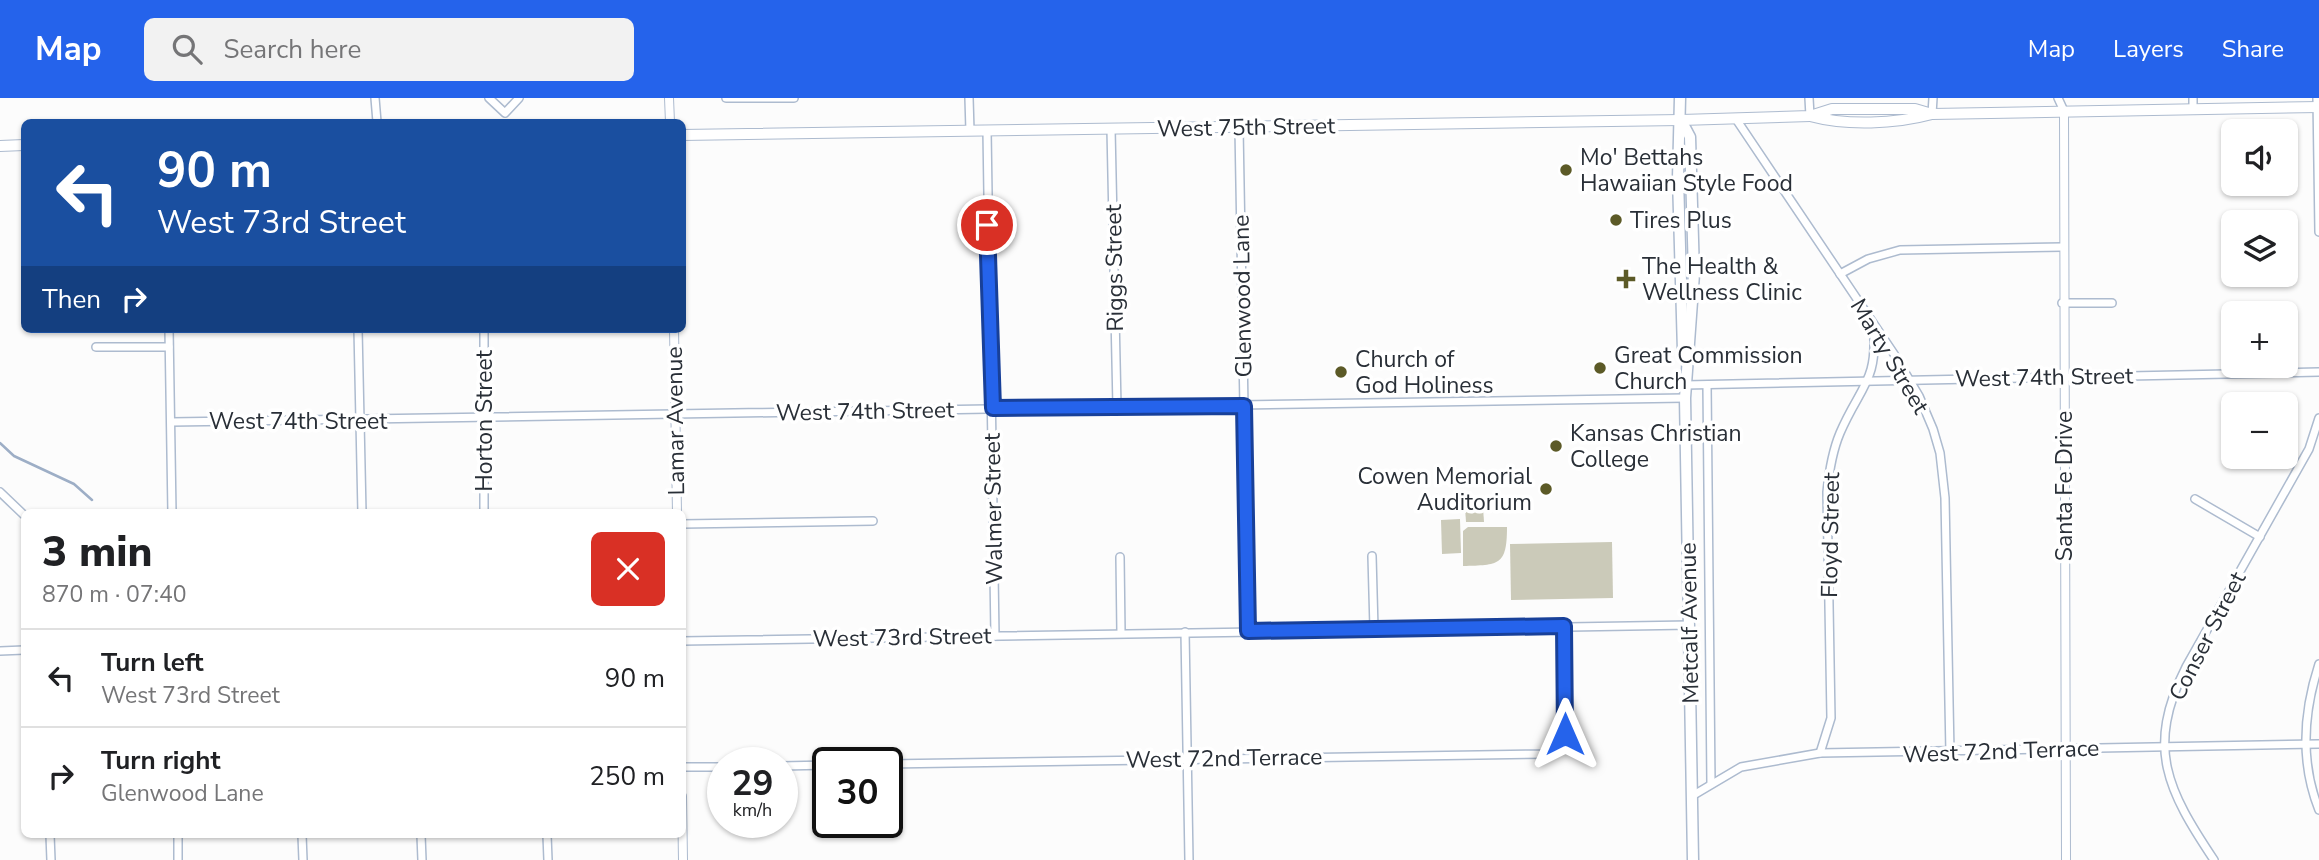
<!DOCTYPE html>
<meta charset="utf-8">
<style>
body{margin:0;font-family:"Nunito Sans",sans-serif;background:#f2f2f2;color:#202124;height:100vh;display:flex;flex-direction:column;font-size:26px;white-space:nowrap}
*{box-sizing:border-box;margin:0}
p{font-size:23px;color:#757577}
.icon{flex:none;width:38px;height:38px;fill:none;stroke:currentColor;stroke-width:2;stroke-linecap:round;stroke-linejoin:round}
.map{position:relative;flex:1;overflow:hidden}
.panel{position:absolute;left:21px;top:411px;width:665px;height:329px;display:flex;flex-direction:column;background:#fff;border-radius:10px;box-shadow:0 2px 5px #0004}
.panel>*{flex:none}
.guide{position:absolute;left:21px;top:21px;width:665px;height:214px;border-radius:10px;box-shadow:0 2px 5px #0004;background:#1a4fa0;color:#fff;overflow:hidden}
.tools{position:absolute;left:2221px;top:21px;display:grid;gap:14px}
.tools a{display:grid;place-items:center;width:77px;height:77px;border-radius:10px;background:#fff;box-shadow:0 2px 5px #0004;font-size:35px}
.speed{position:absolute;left:707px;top:649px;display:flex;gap:14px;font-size:35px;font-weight:700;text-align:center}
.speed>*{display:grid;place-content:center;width:91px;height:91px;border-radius:50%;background:#fff;box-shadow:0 2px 5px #0004;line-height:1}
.speed small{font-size:18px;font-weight:400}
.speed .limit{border:4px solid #111;border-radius:10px;background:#fff;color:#111}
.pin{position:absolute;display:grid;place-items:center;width:60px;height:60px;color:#fff;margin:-30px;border:4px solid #fff;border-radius:50%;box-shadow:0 2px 7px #0007}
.me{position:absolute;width:77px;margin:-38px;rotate:0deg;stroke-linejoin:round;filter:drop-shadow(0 0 5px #0008)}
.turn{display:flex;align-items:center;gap:24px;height:147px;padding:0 21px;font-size:32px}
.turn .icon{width:91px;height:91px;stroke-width:2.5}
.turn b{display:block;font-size:49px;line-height:60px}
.then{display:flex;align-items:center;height:66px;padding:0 21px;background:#0003;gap:14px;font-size:26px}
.round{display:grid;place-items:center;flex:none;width:74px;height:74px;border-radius:10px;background:#f2f2f2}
.summary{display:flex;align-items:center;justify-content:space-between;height:119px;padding:0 21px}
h1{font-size:42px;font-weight:800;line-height:52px}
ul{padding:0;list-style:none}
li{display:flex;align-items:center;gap:21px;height:98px;padding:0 21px;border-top:2px solid #e0e0e0}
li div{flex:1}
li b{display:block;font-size:26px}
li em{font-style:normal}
header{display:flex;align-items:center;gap:42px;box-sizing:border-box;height:98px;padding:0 35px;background:#2563eb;color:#fff}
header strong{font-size:33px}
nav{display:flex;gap:38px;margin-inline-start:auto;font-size:24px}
.search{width:490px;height:63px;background:#f2f2f2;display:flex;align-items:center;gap:18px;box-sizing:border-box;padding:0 24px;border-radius:10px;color:#757577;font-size:26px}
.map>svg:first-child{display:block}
.green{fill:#cbcab9}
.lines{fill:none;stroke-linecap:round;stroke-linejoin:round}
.stream{stroke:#9daec6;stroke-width:2.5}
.minor-casing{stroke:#adbbcf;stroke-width:10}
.tertiary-casing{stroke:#adbbcf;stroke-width:10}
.secondary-casing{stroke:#adbbcf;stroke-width:12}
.primary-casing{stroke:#adbbcf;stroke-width:13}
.minor{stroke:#fff;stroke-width:7}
.tertiary{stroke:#fff;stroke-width:8}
.secondary{stroke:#fff;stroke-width:10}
.primary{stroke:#fff;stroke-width:10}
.route-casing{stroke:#184099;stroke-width:18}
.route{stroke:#2563eb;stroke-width:12}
.poi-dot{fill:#5c5a27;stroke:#fff;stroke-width:2.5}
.labels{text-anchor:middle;stroke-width:7;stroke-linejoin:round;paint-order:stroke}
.street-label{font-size:23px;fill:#292f37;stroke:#fff}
.poi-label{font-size:23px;fill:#292f37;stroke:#fff;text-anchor:start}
</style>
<header>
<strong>Map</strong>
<div class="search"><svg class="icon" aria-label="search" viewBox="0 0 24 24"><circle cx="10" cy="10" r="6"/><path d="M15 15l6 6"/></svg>Search here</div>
<nav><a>Map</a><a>Layers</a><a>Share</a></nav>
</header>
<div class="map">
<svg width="2319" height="762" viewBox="0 0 2319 762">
<rect width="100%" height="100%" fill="#fcfcfc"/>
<!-- green -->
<g class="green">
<path d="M1465,409H1483L1484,424H1466Z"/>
<path d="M1460,421L1461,455L1442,456L1441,422Z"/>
<path d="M1468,429H1507C1507,468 1499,467 1463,468V433Z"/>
<path d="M1612,444L1613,500L1511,502L1510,446Z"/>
</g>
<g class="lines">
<!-- stream -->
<path class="stream" d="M0,345L14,358L74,386L92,402"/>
<defs>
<g id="minor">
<path d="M375,0L377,24"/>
<path d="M489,0L505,15L519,0"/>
<path d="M726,0H794"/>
<path d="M969,0L970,33"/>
<path d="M1809,0L1810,18"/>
<path d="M2058,0L2064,13"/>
<path d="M2193,0V11"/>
<path d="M2317,0L2319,134"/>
<path d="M1932,16L1933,0"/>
<path d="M1736,21L1894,256L1919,298L1933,331L1940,355L1945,400L1950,655"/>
<path d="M1239,30L1248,533"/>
<path d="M1111,31L1117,309"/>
<path d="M987,33L995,538"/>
<path d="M1840,176L1868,161L1900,152L2062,149"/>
<path d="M2062,205H2112"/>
<path d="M169,231L172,415"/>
<path d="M358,231L362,415"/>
<path d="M484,231V415"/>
<path d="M96,249H169"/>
<path d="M1685,287L2319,274"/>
<path d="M1707,287L1711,686"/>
<path d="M171,324L1685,300"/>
<path d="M0,394L24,417"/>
<path d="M2195,401L2260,439"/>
<path d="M682,426L873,423"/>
<path d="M1372,458L1374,531"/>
<path d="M1120,459L1121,535"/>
<path d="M1185,534L1189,762"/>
<path d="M682,543L1690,527"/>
<path d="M0,553L24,552"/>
<path d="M2319,566C2303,615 2300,664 2319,712"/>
<path d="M1820,655L1831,620L1827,394C1829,374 1832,354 1840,335C1860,288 1879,283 1873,227"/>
<path d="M887,666L1548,656L1560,650L1564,642V528"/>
<path d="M782,668L828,667"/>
<path d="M682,669H723"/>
<path d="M1692,698L1741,669L1820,655L2319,646"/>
<path d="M50,737L51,762"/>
<path d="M178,737V762"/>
<path d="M302,737L303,762"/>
<path d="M421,737L422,762"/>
<path d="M547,737L548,762"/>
<path d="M2214,762C2168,693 2145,650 2186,569L2309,351L2319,320"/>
</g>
<g id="tertiary">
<path d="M669,0L670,24"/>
<path d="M2064,13L2066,762"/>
<path d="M674,231L677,415"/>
<path d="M682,698L683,762"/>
</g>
<g id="secondary">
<path d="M1810,18C1847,28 1895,26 1932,16L2319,9"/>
<path d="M682,37L1681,22L1810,18L1832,11H1915L1932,16"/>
<path d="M0,48L24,47"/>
</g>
<g id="primary">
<path d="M1680,0L1678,80L1683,253"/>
<path d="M1681,22L1690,39L1694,176L1685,300L1693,762"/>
</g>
</defs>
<!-- minor casing -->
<use href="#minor" class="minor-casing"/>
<!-- tertiary casing -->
<use href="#tertiary" class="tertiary-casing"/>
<!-- secondary casing -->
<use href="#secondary" class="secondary-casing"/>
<!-- primary casing -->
<use href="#primary" class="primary-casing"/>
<!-- minor -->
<use href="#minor" class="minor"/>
<!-- tertiary -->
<use href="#tertiary" class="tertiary"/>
<!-- secondary -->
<use href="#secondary" class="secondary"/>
<!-- primary -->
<use href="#primary" class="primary"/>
</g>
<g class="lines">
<defs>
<path id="route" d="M987,127L993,310L1244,308L1248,533L1564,528L1565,636"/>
</defs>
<!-- route casing -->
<use href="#route" class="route-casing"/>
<!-- route -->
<use href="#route" class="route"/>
</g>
<!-- markers -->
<g class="poi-dot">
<circle cx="1566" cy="72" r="7"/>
<circle cx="1616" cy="122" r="7"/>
<path d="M1622.5 170.5h7v7h7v7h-7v7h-7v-7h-7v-7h7z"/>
<circle cx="1600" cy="270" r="7"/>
<circle cx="1341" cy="274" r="7"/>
<circle cx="1556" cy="348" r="7"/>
<circle cx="1546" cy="391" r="7"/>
</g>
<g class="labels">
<!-- street labels -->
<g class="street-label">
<text transform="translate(1246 29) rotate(-1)" y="8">West 75th Street</text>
<text transform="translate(1114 170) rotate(-91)" y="8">Riggs Street</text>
<text transform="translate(1242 198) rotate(-91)" y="8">Glenwood Lane</text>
<text transform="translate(1890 258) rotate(59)" y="8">Marty Street</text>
<text transform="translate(2044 279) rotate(-1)" y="8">West 74th Street</text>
<text transform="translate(865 313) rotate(-1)" y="8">West 74th Street</text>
<text x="298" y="331">West 74th Street</text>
<text transform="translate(484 323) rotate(-90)" y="8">Horton Street</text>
<text transform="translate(675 323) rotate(-91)" y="8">Lamar Avenue</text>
<text transform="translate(2064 388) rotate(-90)" y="8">Santa Fe Drive</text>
<text transform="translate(993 411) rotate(-91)" y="8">Walmer Street</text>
<text transform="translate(1830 437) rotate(-89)" y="8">Floyd Street</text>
<text transform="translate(1689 525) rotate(-91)" y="8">Metcalf Avenue</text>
<text transform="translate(2207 538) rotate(-63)" y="8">Conser Street</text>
<text transform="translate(902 539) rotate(-1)" y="8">West 73rd Street</text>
<text transform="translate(2001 653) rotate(-2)" y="8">West 72nd Terrace</text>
<text transform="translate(1224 660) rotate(-1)" y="8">West 72nd Terrace</text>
</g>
<!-- poi labels -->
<g class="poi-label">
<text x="1580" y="67">Mo' Bettahs<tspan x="1580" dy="26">Hawaiian Style Food</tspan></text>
<text x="1630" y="130">Tires Plus</text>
<text x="1642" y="176">The Health &amp;<tspan x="1642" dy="26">Wellness Clinic</tspan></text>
<text x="1614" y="265">Great Commission<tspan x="1614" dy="26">Church</tspan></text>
<text x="1355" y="269">Church of<tspan x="1355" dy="26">God Holiness</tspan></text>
<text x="1570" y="343">Kansas Christian<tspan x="1570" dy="26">College</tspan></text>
<text x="1532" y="386" text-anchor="end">Cowen Memorial<tspan x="1532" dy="26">Auditorium</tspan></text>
</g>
</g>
</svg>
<div class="tools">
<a><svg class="icon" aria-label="sound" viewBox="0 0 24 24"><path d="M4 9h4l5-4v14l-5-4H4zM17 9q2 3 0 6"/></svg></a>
<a><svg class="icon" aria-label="layers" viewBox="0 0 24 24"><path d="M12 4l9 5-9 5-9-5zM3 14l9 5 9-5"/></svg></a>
<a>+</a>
<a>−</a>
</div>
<div class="speed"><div>29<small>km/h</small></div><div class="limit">30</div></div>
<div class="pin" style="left:987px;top:127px;background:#d93025"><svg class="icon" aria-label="arrive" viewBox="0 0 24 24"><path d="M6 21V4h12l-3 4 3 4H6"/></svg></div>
<svg class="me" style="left:1565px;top:636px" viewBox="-20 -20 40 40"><path d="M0-17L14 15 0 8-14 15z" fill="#2563eb" stroke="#fff" stroke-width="4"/></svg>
<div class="guide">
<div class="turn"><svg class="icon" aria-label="left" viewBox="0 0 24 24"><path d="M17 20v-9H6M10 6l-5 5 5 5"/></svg><div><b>90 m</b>West 73rd Street</div></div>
<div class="then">Then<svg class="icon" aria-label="right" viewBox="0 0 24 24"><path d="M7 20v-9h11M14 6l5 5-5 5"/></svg></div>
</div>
<section class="panel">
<div class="summary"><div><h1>3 min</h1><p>870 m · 07:40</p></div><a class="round" style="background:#d93025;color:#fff"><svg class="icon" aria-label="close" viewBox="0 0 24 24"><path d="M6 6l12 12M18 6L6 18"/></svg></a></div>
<ul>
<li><svg class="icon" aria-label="left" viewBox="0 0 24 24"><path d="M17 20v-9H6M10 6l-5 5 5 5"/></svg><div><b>Turn left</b><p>West 73rd Street</p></div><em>90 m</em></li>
<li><svg class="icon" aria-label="right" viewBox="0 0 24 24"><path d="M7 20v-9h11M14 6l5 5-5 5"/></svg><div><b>Turn right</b><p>Glenwood Lane</p></div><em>250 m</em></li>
</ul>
</section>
</div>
